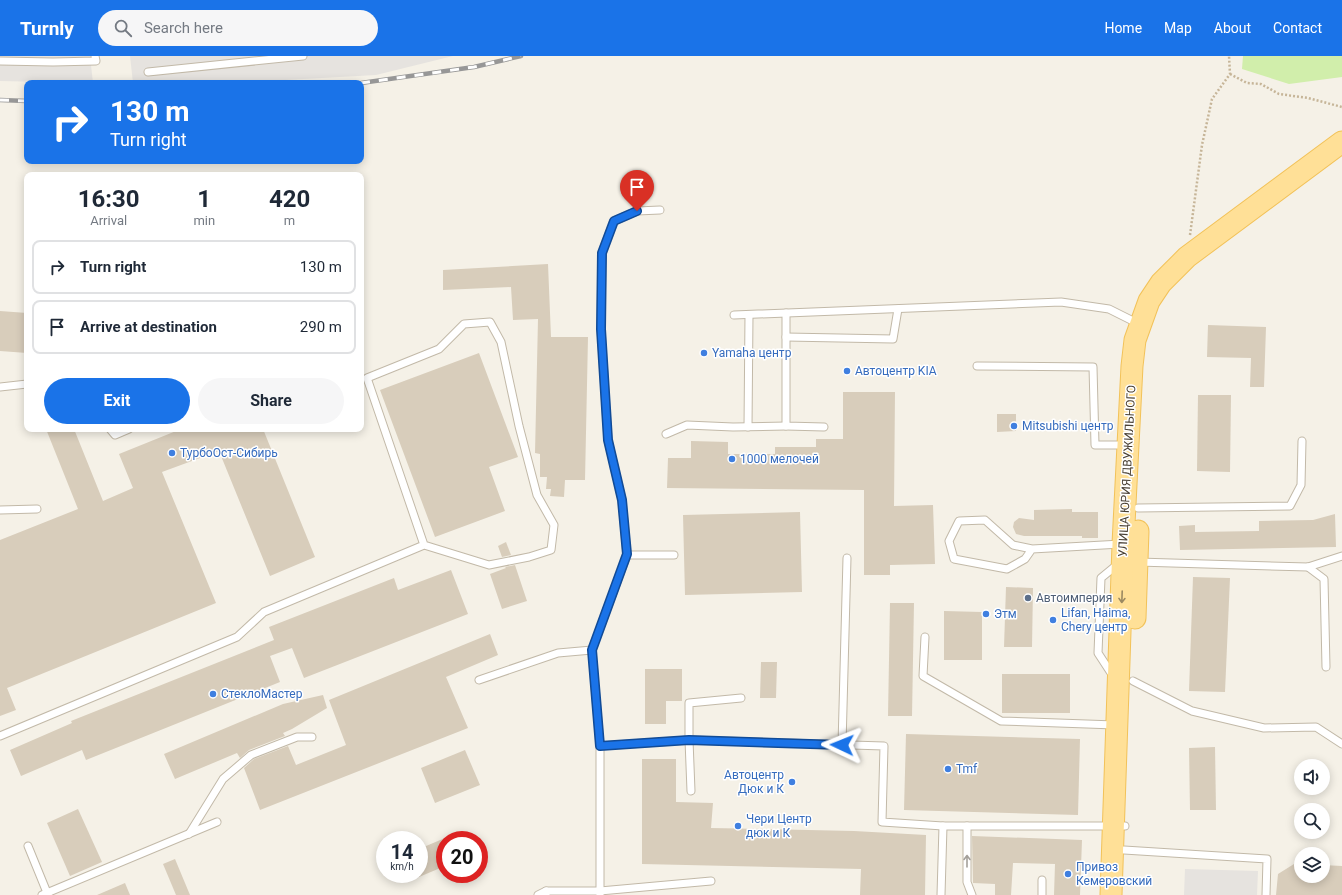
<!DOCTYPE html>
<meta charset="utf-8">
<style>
body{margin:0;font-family:Roboto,sans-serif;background:#f6f6f7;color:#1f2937;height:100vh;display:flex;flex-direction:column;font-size:15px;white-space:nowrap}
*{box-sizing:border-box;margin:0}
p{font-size:13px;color:#747a83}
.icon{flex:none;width:22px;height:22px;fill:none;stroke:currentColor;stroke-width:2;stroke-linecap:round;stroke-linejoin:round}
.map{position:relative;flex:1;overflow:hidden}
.panel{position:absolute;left:24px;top:116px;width:340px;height:260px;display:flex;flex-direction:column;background:#fff;border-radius:8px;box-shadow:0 2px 10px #0003}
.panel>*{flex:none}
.guide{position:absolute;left:24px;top:24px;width:340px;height:84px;border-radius:8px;box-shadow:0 2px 10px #0003;background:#1a73e8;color:#fff;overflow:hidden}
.controls{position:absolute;left:1294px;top:703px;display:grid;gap:8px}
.controls a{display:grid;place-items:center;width:36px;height:36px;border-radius:50%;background:#fff;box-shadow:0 2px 10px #0003;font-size:20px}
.speed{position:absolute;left:376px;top:775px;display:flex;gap:8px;font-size:20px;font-weight:700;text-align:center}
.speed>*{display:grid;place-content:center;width:52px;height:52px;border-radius:50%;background:#fff;box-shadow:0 2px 10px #0003;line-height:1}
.speed small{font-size:10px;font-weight:400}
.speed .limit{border:6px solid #d22;background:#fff;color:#111}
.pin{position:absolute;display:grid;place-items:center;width:34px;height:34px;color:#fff;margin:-41px -17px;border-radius:50% 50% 50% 0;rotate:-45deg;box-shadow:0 0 4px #0007}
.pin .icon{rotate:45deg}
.me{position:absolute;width:44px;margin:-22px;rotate:272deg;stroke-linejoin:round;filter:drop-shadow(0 0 3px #0008)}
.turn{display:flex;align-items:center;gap:14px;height:84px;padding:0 20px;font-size:18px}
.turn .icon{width:52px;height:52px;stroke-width:2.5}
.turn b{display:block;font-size:28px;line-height:34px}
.eta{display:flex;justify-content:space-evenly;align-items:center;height:68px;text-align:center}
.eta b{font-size:24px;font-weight:700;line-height:28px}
.primary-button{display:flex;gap:8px;margin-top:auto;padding:8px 20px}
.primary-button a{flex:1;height:46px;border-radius:24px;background:#1a73e8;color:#fff;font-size:16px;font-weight:700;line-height:46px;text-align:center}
.primary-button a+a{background:#f6f6f7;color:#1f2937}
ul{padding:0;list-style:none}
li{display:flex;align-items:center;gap:12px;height:54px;margin:0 8px 6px;padding:0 12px;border:2px solid #e0e1e3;border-radius:8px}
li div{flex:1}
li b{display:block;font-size:15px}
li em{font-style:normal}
header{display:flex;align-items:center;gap:24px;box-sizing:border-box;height:56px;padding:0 20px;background:#1a73e8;color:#fff}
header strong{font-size:19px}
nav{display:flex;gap:22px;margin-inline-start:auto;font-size:14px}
.search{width:280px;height:36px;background:#f6f6f7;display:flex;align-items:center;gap:10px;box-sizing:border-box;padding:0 14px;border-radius:22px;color:#747a83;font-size:15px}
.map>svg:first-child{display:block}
.green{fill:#d1eeab}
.parking{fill:#e6e3df}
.building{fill:#d8cdbb}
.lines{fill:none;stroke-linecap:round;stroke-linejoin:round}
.service-casing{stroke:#c2b9a8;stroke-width:9}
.primary-casing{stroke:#f2c259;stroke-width:23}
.path{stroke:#c6b598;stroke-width:2.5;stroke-dasharray:2 2;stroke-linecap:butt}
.service{stroke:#fff;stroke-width:7}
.primary{stroke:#ffe097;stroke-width:21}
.rail-casing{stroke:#979797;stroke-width:4.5}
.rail{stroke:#fff;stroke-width:3;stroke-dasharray:9;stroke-linecap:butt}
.oneway{stroke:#9b8961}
.oneway2{stroke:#a4a09a}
.route-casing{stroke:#114b97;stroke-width:10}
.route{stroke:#1a73e8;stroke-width:7}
.shop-dot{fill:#3f7fe0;stroke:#fff;stroke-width:1.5}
.service-dot{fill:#5c6f8a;stroke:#fff;stroke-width:1.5}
.labels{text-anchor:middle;stroke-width:3;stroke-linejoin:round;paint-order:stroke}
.shop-label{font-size:12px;fill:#366cbe;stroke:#fff;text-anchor:start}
.street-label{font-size:12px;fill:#4a4135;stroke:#fff}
.service-label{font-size:12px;fill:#4e5e75;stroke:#fff;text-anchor:start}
</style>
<header>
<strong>Turnly</strong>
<div class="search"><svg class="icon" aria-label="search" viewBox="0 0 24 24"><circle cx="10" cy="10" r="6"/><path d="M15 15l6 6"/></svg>Search here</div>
<nav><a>Home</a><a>Map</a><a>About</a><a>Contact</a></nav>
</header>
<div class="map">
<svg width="1342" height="839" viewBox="0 0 1342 839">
<rect width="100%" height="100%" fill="#f5f1e7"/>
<!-- green -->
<path class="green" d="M1243,0H1342V21L1289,28L1242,13Z"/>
<!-- parking -->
<g class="parking">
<path d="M0,0H90L93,27L0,25Z"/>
<path d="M130,0H453L376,19L233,27H133Z"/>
<path d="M1185,813L1258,815L1257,839H1184Z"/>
</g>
<!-- building -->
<g class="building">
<path d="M548,208L551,281H588L585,424H565L564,441L550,440L551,433H546L547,421H540V398L535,397L538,263L513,264L511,231L443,234V214Z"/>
<path d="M0,255L27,257V297L0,295Z"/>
<path d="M1208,269L1266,271L1264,331H1250L1251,302L1207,301Z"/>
<path d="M479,297L518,401L489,411L505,455L435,481L380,334Z"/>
<path d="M843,336H895L894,450L933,449L935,508L890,509V519H864V434L667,432L668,402H691V385L728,386V398H775V391H816V383H843Z"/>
<path d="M1198,339H1231L1230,416L1197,415Z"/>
<path d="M997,358H1016V375L997,376Z"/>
<path d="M46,373H74L103,445L133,432L119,398L181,373H263L315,501L270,520L219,395L162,416L216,547L7,632L16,654L0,660V484L78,453Z"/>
<path d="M1072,453V456H1098V482H1082V480H1024L1016,478L1013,471L1014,466L1019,462L1034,464V454Z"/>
<path d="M800,456L802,536L685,539L683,459Z"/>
<path d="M1335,458L1336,491L1180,494L1179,470L1195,469V476L1259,475V465L1313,464Z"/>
<path d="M506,486L511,499L502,501L498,490Z"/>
<path d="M515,509L527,545L502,553L490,518L506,512L505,511Z"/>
<path d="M451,514L468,558L304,622L292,592L270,600L280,626L86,704L82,694L21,720L10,694L72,667L71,665L274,584L269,571L394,522L398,534Z"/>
<path d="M1193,521L1230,522L1225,636L1189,635Z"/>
<path d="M1006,531L1033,532L1032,591H1004Z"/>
<path d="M890,547H914L912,660H888Z"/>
<path d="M944,555L982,556V604H944Z"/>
<path d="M490,578L498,599L446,621L468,672L260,754L244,712L254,703L288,690L296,709L346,689L329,644Z"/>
<path d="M761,606H777L776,642H760Z"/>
<path d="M645,613H682V645H666V668H645Z"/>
<rect x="1002" y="618" width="68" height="39"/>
<path d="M323,639L327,652L292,673L283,677L285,680L249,694L240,702L237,697L175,723L164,698L283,648Z"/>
<path d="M906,678L1080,683L1078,759L904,754Z"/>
<path d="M1215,691L1216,754H1190L1189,692Z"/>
<path d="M465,694L480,729L435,747L421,712Z"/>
<path d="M642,703H676V746L713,747L711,772L854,775L926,779L925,839H860L861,813L642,808Z"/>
<path d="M78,753L102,806L70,820L47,767Z"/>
<path d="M972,780L1082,784L1080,839H1054L1055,808L1013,807L1011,839H995V828L973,827Z"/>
<path d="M445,782V810L419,821V793Z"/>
<path d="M175,803L190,839H176L163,808Z"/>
<path d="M1294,808H1301V820H1323V809L1342,810V839H1276L1278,818Z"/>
<path d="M125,827L130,839H97Z"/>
</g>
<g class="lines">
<defs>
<g id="service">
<path d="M0,5L53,6L96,5L95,0"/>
<path d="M148,16L303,0"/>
<path d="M786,257V370L824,371"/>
<path d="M734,259L1061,246L1109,253L1139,268"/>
<path d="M786,281L893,283L898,253"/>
<path d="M977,310L1093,311L1095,389H1127"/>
<path d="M0,331L27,328"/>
<path d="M748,371L749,259"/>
<path d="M110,373L115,379L129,373"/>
<path d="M666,378L687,369L733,371L786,370"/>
<path d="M1138,452L1290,450L1301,429L1302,385"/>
<path d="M0,454L37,453"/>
<path d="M1032,493L1013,489L985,464L959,465L949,485L954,503L1007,513L1025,503L1032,493L1121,488"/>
<path d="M627,499H674"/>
<path d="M1138,506L1308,511L1342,500"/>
<path d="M1308,511L1324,523L1326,611"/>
<path d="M925,581L923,620L1001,665L1115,669"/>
<path d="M1113,620L1098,597L1101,522L1118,508"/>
<path d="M479,624L558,597L592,594"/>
<path d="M1133,625L1192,655L1264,672L1316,671L1342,688"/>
<path d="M0,680L237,581L264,556L424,489L367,322L439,293L464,268L490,266L501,286L519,370L537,439L554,469L551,494L529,501L489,509L424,489"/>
<path d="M842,689L847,502"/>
<path d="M600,690L689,684L884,690L882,766L943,770H1125"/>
<path d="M691,735L689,684V647L741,642"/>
<path d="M967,770V826L972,839"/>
<path d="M189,778L223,723L251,699L297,681H312"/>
<path d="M28,790L48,839"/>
<path d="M1124,794L1267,803L1266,839"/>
<path d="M42,839L217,766"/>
<path d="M538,839L546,835"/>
<path d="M546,839V835H600L711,825"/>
<path d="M600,839V690L592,594L627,499L622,444L608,384L601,273L602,197L614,165L637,155L660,154"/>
<path d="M941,839L943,770"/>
<path d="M1042,839V824"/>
</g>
<g id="primary">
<path d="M1135,562L1138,475"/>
<path d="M1111,839L1123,488L1132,310L1135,284L1149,245L1161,227L1187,201L1342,86"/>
</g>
</defs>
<!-- service casing -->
<use href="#service" class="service-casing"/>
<!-- primary casing -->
<use href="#primary" class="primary-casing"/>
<!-- path -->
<g class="path">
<path d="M1230,18L1247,27L1261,28L1279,38L1308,42L1342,51"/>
<path d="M1190,179L1202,89L1212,43L1230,18L1229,0"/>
</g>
<!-- service -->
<use href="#service" class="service"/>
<!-- primary -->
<use href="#primary" class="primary"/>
<defs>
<g id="rail">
<path d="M361,27L474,11L521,0"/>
<path d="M0,44L27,45"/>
</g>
</defs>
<!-- rail casing -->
<use href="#rail" class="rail-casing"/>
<!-- rail -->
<use href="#rail" class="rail"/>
</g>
<!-- one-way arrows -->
<defs><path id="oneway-shaft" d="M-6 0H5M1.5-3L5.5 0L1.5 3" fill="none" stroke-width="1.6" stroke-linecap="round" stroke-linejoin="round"/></defs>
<use class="oneway" href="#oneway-shaft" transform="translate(1122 541) rotate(92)"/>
<use class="oneway2" href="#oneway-shaft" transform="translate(967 805) rotate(-90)"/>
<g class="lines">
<defs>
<path id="route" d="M637,155L614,165L602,197L601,273L608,384L622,444L627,498L592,594L600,690L689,684L842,689"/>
</defs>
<!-- route casing -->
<use href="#route" class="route-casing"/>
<!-- route -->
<use href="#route" class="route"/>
</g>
<!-- markers -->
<g class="shop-dot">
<circle cx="704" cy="297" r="4"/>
<circle cx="847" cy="315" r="4"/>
<circle cx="1014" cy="370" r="4"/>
<circle cx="172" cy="397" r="4"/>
<circle cx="732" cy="403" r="4"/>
<circle cx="986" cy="558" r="4"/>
<circle cx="1053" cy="564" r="4"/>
<circle cx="213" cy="638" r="4"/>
<circle cx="948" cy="713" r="4"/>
<circle cx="792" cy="726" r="4"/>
<circle cx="738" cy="770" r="4"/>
<circle cx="1068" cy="818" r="4"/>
</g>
<circle class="service-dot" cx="1028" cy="542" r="4"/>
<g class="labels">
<!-- shop labels -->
<g class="shop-label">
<text x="712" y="301">Yamaha центр</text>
<text x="855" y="319">Автоцентр KIA</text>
<text x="1022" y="374">Mitsubishi центр</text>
<text x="180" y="401">ТурбоОст-Сибирь</text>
<text x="740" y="407">1000 мелочей</text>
<text x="1061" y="561">Lifan, Haima,<tspan x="1061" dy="14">Chery центр</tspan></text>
<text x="994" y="562">Этм</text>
<text x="221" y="642">СтеклоМастер</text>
<text x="956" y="717">Tmf</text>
<text x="784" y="723" text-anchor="end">Автоцентр<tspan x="784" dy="14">Дюк и К</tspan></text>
<text x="746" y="767">Чери Центр<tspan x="746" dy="14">дюк и К</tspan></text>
<text x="1076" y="815">Привоз<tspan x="1076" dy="14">Кемеровский</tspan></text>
</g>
<!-- street labels -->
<g class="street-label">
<text transform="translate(1127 415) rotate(-87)" y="4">УЛИЦА ЮРИЯ ДВУЖИЛЬНОГО</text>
</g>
<!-- service labels -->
<g class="service-label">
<text x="1036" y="546">Автоимперия</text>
</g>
</g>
</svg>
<div class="controls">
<a><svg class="icon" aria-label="sound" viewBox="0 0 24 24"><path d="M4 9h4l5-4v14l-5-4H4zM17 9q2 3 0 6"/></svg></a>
<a><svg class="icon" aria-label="search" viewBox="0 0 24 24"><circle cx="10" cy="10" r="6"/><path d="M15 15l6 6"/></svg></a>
<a><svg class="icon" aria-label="layers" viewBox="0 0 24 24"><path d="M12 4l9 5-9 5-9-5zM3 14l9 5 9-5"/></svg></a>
</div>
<div class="speed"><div>14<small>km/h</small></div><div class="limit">20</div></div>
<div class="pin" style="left:637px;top:155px;background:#d93025"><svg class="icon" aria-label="arrive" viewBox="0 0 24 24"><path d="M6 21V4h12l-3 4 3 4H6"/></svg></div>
<svg class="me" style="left:842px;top:689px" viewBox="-20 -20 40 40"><path d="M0-17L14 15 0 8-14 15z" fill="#1a73e8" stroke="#fff" stroke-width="4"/></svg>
<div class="guide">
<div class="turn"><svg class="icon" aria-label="right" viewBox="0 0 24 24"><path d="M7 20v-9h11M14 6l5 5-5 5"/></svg><div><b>130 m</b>Turn right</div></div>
</div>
<section class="panel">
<div class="eta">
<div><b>16:30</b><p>Arrival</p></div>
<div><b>1</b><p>min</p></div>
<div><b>420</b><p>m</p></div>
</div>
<ul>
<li><svg class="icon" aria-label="right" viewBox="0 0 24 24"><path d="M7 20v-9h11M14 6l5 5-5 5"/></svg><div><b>Turn right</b></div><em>130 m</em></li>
<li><svg class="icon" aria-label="arrive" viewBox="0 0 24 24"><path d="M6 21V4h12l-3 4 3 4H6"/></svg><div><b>Arrive at destination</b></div><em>290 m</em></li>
</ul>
<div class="primary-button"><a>Exit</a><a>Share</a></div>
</section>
</div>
